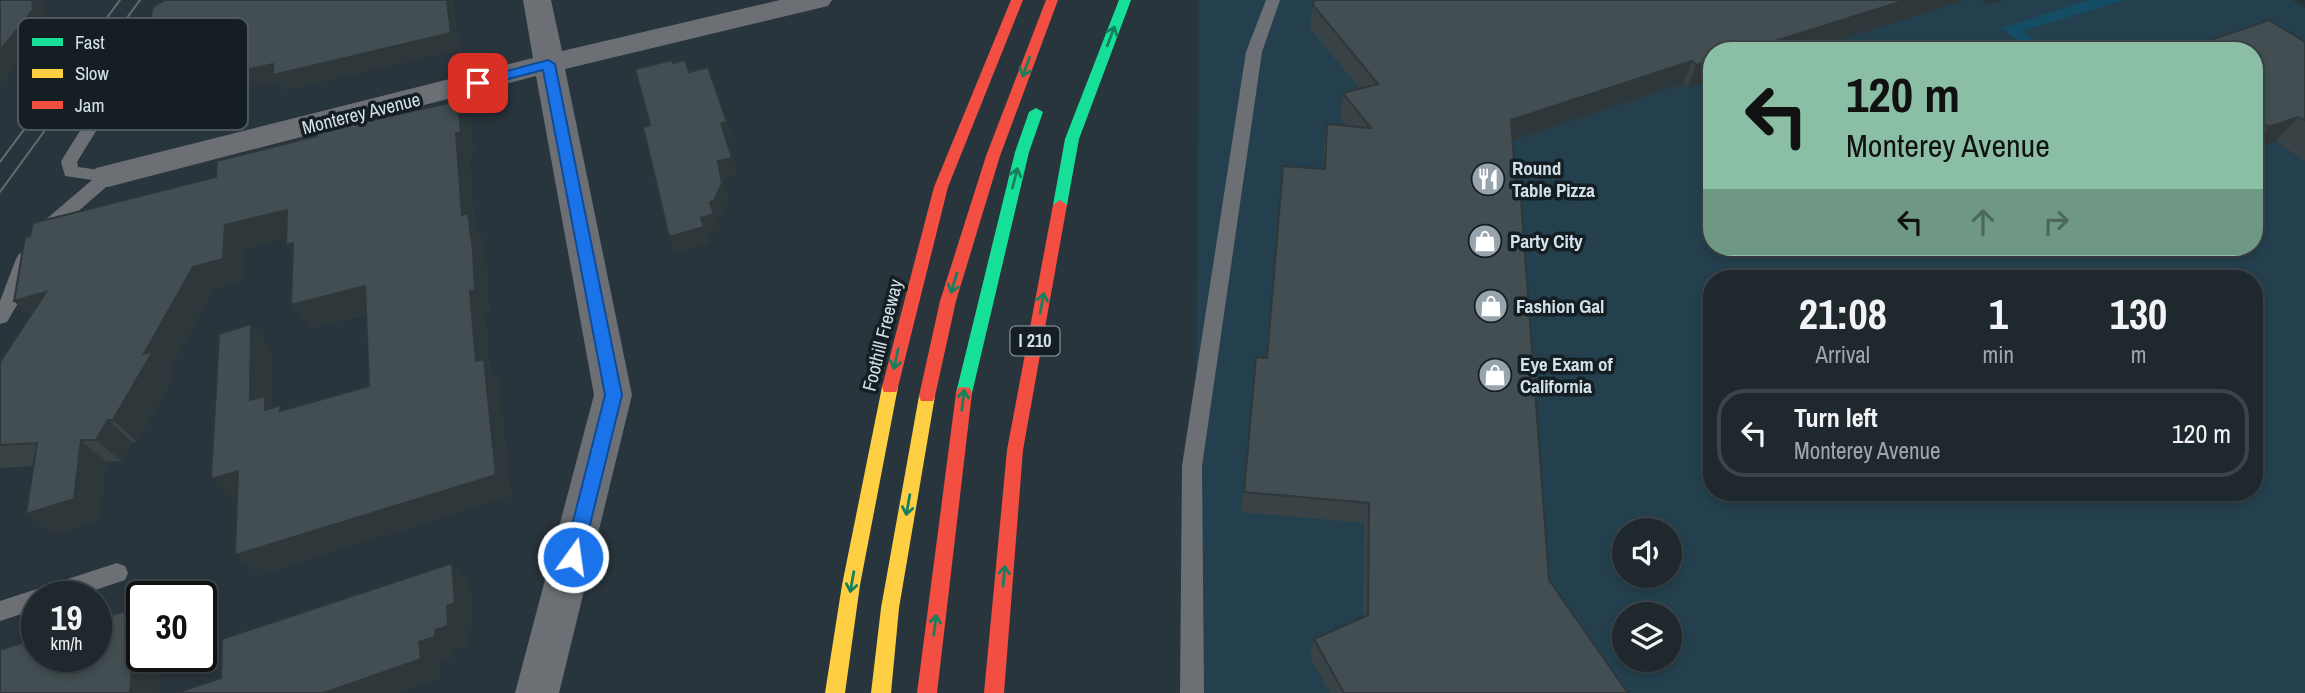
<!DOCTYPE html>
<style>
body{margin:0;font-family:"Archivo Narrow",sans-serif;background:#273035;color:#f1f3f6;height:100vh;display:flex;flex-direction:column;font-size:26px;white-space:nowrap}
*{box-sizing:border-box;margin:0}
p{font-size:23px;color:#a1a6aa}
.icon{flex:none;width:38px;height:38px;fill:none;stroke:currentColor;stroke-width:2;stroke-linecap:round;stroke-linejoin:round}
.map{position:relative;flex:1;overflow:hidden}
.details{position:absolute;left:1703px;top:270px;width:560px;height:231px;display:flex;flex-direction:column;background:#1f282d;border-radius:28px;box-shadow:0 4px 10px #0003,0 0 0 2px #3c4449}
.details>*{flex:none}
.banner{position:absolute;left:1703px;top:42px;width:560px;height:214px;border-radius:28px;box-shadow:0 4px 10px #0003,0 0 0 2px #3c4449;background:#8abfa5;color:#111;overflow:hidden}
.controls{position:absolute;left:1612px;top:518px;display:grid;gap:14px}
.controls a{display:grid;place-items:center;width:70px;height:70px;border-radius:50%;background:#1f282d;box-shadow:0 4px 10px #0003,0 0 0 2px #3c4449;font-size:35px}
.speed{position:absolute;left:21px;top:581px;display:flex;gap:14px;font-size:35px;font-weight:700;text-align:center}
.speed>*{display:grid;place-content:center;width:91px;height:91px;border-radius:50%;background:#1f282d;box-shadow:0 4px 10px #0003,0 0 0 2px #3c4449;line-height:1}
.speed small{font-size:18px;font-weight:400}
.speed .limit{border:4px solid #111;border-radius:10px;background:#fff;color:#111}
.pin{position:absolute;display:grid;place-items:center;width:60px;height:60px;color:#fff;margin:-30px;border-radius:14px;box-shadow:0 4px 10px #0006}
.me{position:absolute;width:77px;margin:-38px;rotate:14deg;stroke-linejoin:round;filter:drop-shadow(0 0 5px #0008)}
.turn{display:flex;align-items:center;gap:24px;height:147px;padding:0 28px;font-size:32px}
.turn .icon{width:91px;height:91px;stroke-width:2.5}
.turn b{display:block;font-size:49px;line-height:60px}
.lanes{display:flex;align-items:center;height:66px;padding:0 28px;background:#0003;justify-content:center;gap:35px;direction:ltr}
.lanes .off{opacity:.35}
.eta{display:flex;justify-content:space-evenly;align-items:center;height:119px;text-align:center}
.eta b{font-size:42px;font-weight:800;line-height:49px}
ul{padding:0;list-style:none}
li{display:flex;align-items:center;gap:21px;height:88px;margin:0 14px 10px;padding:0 14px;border:4px solid #3c4449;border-radius:28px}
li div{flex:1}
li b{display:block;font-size:26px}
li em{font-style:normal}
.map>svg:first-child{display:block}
.built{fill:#24404e;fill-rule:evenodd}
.green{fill:#144d66}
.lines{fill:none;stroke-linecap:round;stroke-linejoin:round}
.lane{fill:#6c7074;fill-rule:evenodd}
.street{fill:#6c7074;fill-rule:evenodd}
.fast{fill:#16e098;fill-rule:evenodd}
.slow{fill:#ffcf43;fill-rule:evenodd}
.jam{fill:#f24e42;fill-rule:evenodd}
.tram{stroke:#646b6f;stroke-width:2}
.wall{fill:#394346}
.shaded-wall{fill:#2e3739}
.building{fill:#424e51;stroke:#2e3739;stroke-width:2}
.oneway{stroke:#157f5e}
.route{fill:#1a73e8;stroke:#114b97;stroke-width:2}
.labels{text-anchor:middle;stroke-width:7;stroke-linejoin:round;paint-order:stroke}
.shield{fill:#141e23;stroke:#9aa6ac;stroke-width:2}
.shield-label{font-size:18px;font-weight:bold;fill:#d3e0e7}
.street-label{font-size:19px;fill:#d3e0e7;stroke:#141e23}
.poi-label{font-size:19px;font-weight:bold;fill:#d3e0e7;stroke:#141e23;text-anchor:start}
.key{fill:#141e23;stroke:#4d585e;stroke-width:2}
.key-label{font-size:19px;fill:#d3e0e7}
</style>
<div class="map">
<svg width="2305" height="693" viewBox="0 0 2305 693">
<rect width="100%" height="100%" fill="#29353c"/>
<!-- built -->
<path class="built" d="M1199,0H1982L1988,5L2004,0H2292L2305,8V693H1194ZM1712,51H2254V247H1712ZM1712,278H2254V492H1712ZM1624,530H1670V576H1624ZM1624,614H1670V660H1624Z"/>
<!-- green -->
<path class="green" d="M2089,0H2125L2022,31L2052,51H2032L2002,28Z"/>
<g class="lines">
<!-- lane -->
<g class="lane">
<path d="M180,0H214L212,3L185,9L163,22L77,162L78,167L114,172L117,176L114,180L49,237H37L34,232L37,227L92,180L65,176L61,162L63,158L152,16Z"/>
<path d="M1266,0H1280L1262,52L1202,466L1204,693H1180L1182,466L1246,52Z"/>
<path d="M25,252L31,254L34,259L21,298L7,322L0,324V301L16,259L19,254Z"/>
<path d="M117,563L125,566L128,573L125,580L74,597H37V609L0,621V601Z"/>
</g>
<!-- street -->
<path class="street" d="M523,0H551L562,51L780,0H832L828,6L565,69L632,395L559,693H515L594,395L536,76L108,187L96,184L92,176L96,168L108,165L533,58Z"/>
<!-- fast -->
<g class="fast">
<path d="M1119,0H1131L1079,139L1067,205L1060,210L1055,209L1053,205L1065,139Z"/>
<path d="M1036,108L1043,112L1029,152L972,393L970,398H958L956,393L1015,152L1029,112Z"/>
</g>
<!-- slow -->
<g class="slow">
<path d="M890,381L896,382L898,387L860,585L845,693H825L842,585L882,387L884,382Z"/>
<path d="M927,389L933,391L935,396L899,608L891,693H871L881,608L919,396L921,391Z"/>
</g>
<!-- jam -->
<g class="jam">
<path d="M1011,0H1023L948,187L898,387L896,392H884L882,387L934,187Z"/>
<path d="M1046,0H1058L1000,156L956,301L935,396L933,401H921L919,396L940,301L986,156Z"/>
<path d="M1060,200L1067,205L1023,450L1004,693H984L1007,450L1053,205Z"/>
<path d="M964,387L970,388L972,393L937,693H917L956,393L958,388Z"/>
</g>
<!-- tram -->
<g class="tram">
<path d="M0,162L120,0"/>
<path d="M0,192L140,0"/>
</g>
</g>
<!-- wall -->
<g class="wall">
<path d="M1965,0L1805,51H1712V80L1687,88L1683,84L1513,140L1549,580L1628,693H1330L1310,657L1314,639L1363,617L1364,523L1241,512L1256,357L1266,358L1283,166L1323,169L1324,147L1327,124L1347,126L1340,116L1343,93L1360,89L1310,28L1313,5Z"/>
<path d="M2305,42V161L2276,141L2254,149V51Z"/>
<path d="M458,101L471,124L474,156L469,157L475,226L482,237L487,274L490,313L485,314L490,369L499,382L511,496L258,575L235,555L237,499L234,500L271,347V402L275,407L285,410L369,386L366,314L310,328L291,305L293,253L286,238L244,249L243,282L213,290L170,369L175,374L137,442H132L121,461L106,462L100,520L54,535L26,514L34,466L0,468V362L30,316L14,301L216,177L317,136L363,122Z"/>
</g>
<!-- shaded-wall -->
<g class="shaded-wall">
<path d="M32,0H45L47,27L0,86V50Z"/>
<path d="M447,0H453L460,50L284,91L278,82L171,106L166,100L156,102L143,86Z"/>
<path d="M1906,0H1965L1805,51H1743Z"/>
<path d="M1692,61L1683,84L1505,143L1511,120Z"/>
<path d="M1712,61V80L1687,88L1696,65Z"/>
<path d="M458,101L471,124L474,156L469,157L475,226L482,237L487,274L490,313L485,314L490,369L499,382L511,496L258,575L235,555L476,361L456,133Z"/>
<path d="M358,114L373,137L358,123Z"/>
<path d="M2298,117L2276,141L2254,149V144L2269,127Z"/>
<path d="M727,122L733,139L727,140L738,174L724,178L729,200L720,217L716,218L720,231L708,235L710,244L676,253L669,237L701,218L710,202L721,123Z"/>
<path d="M287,210L304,234L244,249L243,282L213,290L170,369L175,374L137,442L113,420L144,354L193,267L225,225Z"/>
<path d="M293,243L304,268L286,245Z"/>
<path d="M365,286L382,309L310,328L291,305Z"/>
<path d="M46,292L38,324L14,301Z"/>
<path d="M251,324L271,347V402L285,418V432L250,400Z"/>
<path d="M108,420L132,442L121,461L96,440Z"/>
<path d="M81,440L106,462L100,520L54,535L26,514Z"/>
<path d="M238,471L260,492L234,500L211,479Z"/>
<path d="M452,563L470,584L474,623L465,626L467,646L454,650V657L439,662L441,679L400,693H324L419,642L435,630L447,606Z"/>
<path d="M137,607L142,610V656H162L159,693H130Z"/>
</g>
<!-- building -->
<g class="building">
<path d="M0,0H32L33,10L0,50Z"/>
<path d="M165,0H447L451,33L273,75V64L158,90L159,82L143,86L152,8Z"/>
<path d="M1314,0H1906L1743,51H1712V61L1696,65L1692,61L1511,120L1516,186H1520L1549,580L1628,693H1344L1314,639L1368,615L1369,503L1244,492L1256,357L1267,358L1283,166L1325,169L1327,124L1371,128L1343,93L1378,84L1313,5Z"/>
<path d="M2269,20L2305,42V121L2298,117L2269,127L2254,117V51H2179Z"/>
<path d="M672,60L673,63L685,60L689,72L708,67L727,122L721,123L732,158L718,161L722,183L714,201L710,202L714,214L701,218L704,227L669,237L643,127L650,125L635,69Z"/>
<path d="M458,101L461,132L456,133L462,215L468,213L473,251L475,290L470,291L476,361L484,359L496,475L235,555L238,471L211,479L219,334L251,324L250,400L265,396V410L281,405L280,411L369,386L365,286L291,305L293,243L286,245L287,210L225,225L223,259L193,267L144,354L153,351L113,420H108L96,440H81L74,499L26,514L37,443L0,445V362L46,292L14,301L25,237L30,236L33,223L216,177L217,161L317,136V123L358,114V123Z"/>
<path d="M452,563L455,603L447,606L448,626L435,630V637L419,642L421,659L324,693H176L221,678L222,639Z"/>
<path d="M137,607L130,693H0V650L37,638V656H96V620Z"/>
</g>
<!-- one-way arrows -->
<defs><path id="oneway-shaft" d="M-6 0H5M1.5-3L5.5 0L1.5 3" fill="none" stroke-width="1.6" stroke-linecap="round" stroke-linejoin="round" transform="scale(1.75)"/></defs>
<g class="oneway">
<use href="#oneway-shaft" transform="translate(1111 36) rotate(-69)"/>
<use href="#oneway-shaft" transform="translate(1026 67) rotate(110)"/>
<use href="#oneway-shaft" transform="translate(1015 178) rotate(-76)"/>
<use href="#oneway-shaft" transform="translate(954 283) rotate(107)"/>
<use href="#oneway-shaft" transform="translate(1042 303) rotate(-80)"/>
<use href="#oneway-shaft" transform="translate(896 359) rotate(102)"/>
<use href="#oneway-shaft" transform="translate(963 400) rotate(-83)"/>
<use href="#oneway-shaft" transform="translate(908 505) rotate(100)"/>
<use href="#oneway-shaft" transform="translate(1004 576) rotate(-85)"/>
<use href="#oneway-shaft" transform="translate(852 582) rotate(100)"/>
<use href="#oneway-shaft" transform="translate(935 625) rotate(-83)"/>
</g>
<!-- route -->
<path class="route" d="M548,60L555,64L622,395L582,557L580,563L573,565L567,563L564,557L605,395L543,70L478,87L471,83L473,80Z"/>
<!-- icons -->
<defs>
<symbol id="restaurant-disc" viewBox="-11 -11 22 22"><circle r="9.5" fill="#98a4ab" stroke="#141e23"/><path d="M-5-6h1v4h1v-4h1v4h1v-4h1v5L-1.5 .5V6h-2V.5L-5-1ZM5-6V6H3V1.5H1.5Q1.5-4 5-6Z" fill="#fff"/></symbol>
<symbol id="shop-disc" viewBox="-11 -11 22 22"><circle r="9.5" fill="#98a4ab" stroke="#141e23"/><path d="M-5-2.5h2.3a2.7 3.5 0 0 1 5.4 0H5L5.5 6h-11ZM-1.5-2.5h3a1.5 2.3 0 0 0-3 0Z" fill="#fff"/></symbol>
</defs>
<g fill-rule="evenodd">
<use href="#restaurant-disc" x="1469" y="160" width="38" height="38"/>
<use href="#shop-disc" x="1466" y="222" width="38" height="38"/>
<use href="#shop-disc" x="1472" y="287" width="38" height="38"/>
<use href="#shop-disc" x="1476" y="356" width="38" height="38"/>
</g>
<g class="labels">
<!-- shield labels -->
<rect class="shield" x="1010.5" y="326.5" width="49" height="29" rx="5"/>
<g class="shield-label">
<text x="1035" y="347">I 210</text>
</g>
<!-- street labels -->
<g class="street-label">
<text transform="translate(361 113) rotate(-14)" y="7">Monterey Avenue</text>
<text transform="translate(882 335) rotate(-76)" y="7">Foothill Freeway</text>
</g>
<!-- poi labels -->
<g class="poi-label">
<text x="1512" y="175">Round<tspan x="1512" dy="22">Table Pizza</tspan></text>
<text x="1510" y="248">Party City</text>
<text x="1516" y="313">Fashion Gal</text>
<text x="1520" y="371">Eye Exam of<tspan x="1520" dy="22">California</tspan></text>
</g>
</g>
<!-- legend -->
<rect x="18" y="18" width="230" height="112" rx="10" class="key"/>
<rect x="32" y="38" width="31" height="8" fill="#16e098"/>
<rect x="32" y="69" width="31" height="9" fill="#ffcf43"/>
<rect x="32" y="101" width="31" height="8" fill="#f24e42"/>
<g class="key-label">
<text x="75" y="49">Fast</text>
<text x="75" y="80">Slow</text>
<text x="75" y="112">Jam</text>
</g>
</svg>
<div class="controls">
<a><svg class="icon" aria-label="sound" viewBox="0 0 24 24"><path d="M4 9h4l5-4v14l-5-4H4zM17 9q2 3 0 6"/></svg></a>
<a><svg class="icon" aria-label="layers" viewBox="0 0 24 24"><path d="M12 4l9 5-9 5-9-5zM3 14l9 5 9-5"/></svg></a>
</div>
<div class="speed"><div>19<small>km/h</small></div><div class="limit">30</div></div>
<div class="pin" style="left:478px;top:83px;background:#d93025"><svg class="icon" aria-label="arrive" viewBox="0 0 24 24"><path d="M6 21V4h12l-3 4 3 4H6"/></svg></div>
<svg class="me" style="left:573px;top:557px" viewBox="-20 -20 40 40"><circle r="17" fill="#1a73e8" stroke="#fff" stroke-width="3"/><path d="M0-11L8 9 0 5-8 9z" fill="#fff"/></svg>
<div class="banner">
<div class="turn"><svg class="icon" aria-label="left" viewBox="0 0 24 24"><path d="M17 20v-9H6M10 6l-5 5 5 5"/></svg><div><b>120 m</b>Monterey Avenue</div></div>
<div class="lanes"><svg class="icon" aria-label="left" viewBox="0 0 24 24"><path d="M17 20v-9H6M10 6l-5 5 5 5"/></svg><svg class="icon off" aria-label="ahead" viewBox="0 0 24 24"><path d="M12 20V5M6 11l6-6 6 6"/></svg><svg class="icon off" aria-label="right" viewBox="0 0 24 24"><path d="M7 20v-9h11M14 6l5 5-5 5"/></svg></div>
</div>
<section class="details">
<div class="eta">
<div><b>21:08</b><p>Arrival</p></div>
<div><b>1</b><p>min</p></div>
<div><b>130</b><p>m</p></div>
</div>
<ul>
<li><svg class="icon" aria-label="left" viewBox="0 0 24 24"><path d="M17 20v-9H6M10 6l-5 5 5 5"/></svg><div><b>Turn left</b><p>Monterey Avenue</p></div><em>120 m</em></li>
</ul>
</section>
</div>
